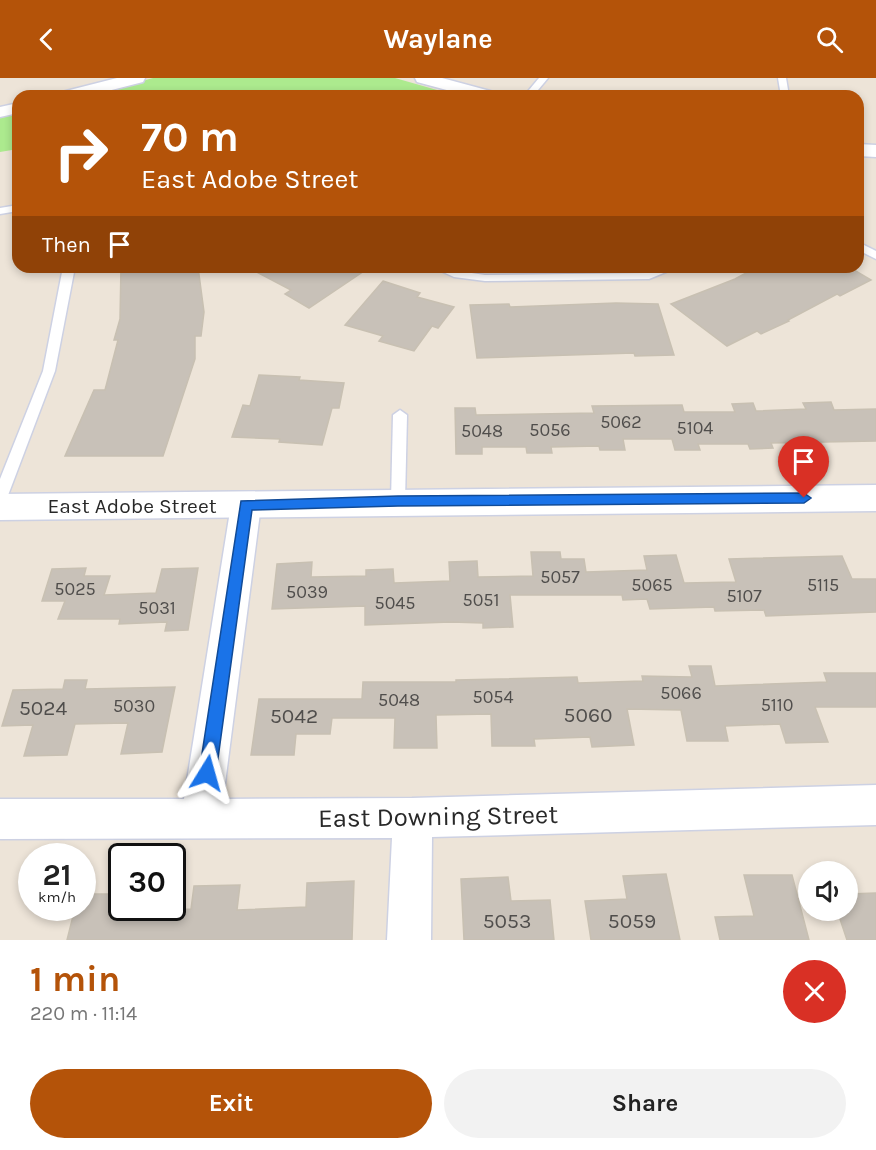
<!DOCTYPE html>
<meta charset="utf-8">
<style>
body{margin:0;font-family:Karla,sans-serif;background:#f2f2f2;color:#222;height:100vh;display:flex;flex-direction:column;font-size:22px;white-space:nowrap}
*{box-sizing:border-box;margin:0}
p{font-size:20px;color:#767676}
.icon{flex:none;width:33px;height:33px;fill:none;stroke:currentColor;stroke-width:2;stroke-linecap:round;stroke-linejoin:round}
.map{position:relative;height:862px;overflow:hidden}
.sheet{display:flex;flex-direction:column;background:#fff;flex:1}
.sheet>*{flex:none}
.guide{position:absolute;left:12px;top:12px;width:852px;height:183px;border-radius:18px;box-shadow:0 3px 9px #0003;background:#b45309;color:#fff;overflow:hidden}
.tools{position:absolute;left:798px;top:783px;display:grid;gap:12px}
.tools a{display:grid;place-items:center;width:60px;height:60px;border-radius:50%;background:#fff;box-shadow:0 3px 9px #0003;font-size:30px}
.speed{position:absolute;left:18px;top:765px;display:flex;gap:12px;font-size:30px;font-weight:700;text-align:center}
.speed>*{display:grid;place-content:center;width:78px;height:78px;border-radius:50%;background:#fff;box-shadow:0 3px 9px #0003;line-height:1}
.speed small{font-size:15px;font-weight:400}
.speed .limit{border:3px solid #111;border-radius:9px;background:#fff;color:#111}
.pin{position:absolute;display:grid;place-items:center;width:51px;height:51px;color:#fff;margin:-62px -26px;border-radius:50% 50% 50% 0;rotate:-45deg;box-shadow:0 0 6px #0007}
.pin .icon{rotate:45deg}
.me{position:absolute;width:66px;margin:-33px;rotate:8deg;stroke-linejoin:round;filter:drop-shadow(0 0 4px #0008)}
.turn{display:flex;align-items:center;gap:21px;height:126px;padding:0 30px;font-size:27px}
.turn .icon{width:78px;height:78px;stroke-width:2.5}
.turn b{display:block;font-size:42px;line-height:51px}
.then{display:flex;align-items:center;height:57px;padding:0 30px;background:#0003;gap:12px;font-size:22px}
.round{display:grid;place-items:center;flex:none;width:63px;height:63px;border-radius:32px;background:#f2f2f2}
.headline{display:flex;align-items:center;justify-content:space-between;height:102px;padding:0 30px}
h1{font-size:36px;font-weight:700;line-height:45px;color:#b45309}
.primary-button{display:flex;gap:12px;margin-top:auto;padding:12px 30px}
.primary-button a{flex:1;height:69px;border-radius:36px;background:#b45309;color:#fff;font-size:24px;font-weight:700;line-height:69px;text-align:center}
.primary-button a+a{background:#f2f2f2;color:#222}
header{display:flex;justify-content:space-between;align-items:center;height:78px;padding:0 30px;background:#b45309;color:#fff;font-size:27px;font-weight:700}
.map>svg:first-child{display:block}
.green{fill:#acea8e}
.building{fill:#c8c1b8;stroke:#c8c0b2;stroke-width:1.5}
.lines{fill:none;stroke-linecap:round;stroke-linejoin:round}
.service-casing{stroke:#cdd1e3;stroke-width:3}
.minor-casing{stroke:#cdd1e3;stroke-width:3}
.tertiary-casing{stroke:#cdd1e3;stroke-width:3}
.service{fill:#fff;fill-rule:evenodd}
.minor{fill:#fff;fill-rule:evenodd}
.tertiary{fill:#fff;fill-rule:evenodd}
.route{fill:#1a73e8;stroke:#114b97;stroke-width:1.5}
.labels{text-anchor:middle;stroke-width:5;stroke-linejoin:round;paint-order:stroke}
.number-label{font-size:18px;fill:#504e4c}
.street-label{font-size:21px;fill:#282828;stroke:#fff}
.near-number-label{font-size:21px;fill:#504e4c}
.near-street-label{font-size:26px;fill:#282828;stroke:#fff}
</style>
<header><svg class="icon" aria-label="back" viewBox="0 0 24 24"><path d="M15 5l-7 7 7 7"/></svg>Waylane<svg class="icon" aria-label="search" viewBox="0 0 24 24"><circle cx="10" cy="10" r="6"/><path d="M15 15l6 6"/></svg></header>
<div class="map">
<svg width="876" height="862" viewBox="0 0 876 862">
<rect width="100%" height="100%" fill="#ede4d8"/>
<!-- green -->
<g class="green">
<path d="M153,0H395L458,18H88Z"/>
<path d="M18,34V71L0,74V39Z"/>
</g>
<!-- building -->
<g class="building">
<path d="M121,189H198L204,234L201,258H195V281L163,378H65L94,312H105L118,262H114L120,241Z"/>
<path d="M247,189H370L309,230L285,216L291,212Z"/>
<path d="M757,189H849L871,202L840,218L837,216L788,242L789,243L761,256L757,253L727,268L671,226L735,201Z"/>
<path d="M383,203L420,215L417,219L454,229L438,250L432,248L414,273L379,263L383,258L345,247Z"/>
<path d="M616,225L658,226L674,277L635,278L634,275L477,280L470,227L509,226L510,229Z"/>
<path d="M259,297L300,299L299,302L344,305L339,330H332L322,367L279,364L280,361L232,359L243,327L250,328Z"/>
<path d="M831,324L834,332L876,331V363L771,365L773,370L750,371L748,366H698L700,372H675L672,361H623L625,372H600L599,368L551,369L552,375H527L526,369H482V376H456L455,330H475L476,337L594,335L592,328L682,327L684,334H735L732,326L753,325L756,333L806,331L803,325Z"/>
<path d="M531,474H560L561,481H584L586,494L647,492L644,478L676,477L684,505L736,504L729,481L842,478L852,501H876V534L766,538L764,532L715,533L714,529L650,531L647,521L623,522L622,517H510L513,549L483,550V545L451,544L365,547V528L272,531L277,486L312,484L311,499L366,498V492L393,491L394,505L450,503L449,484L477,483L478,499L533,498Z"/>
<path d="M86,490L84,498H110L104,517L156,515L162,491L198,490L188,552L165,553L167,544L119,546L120,541H58L65,523H42L52,491Z"/>
<path d="M689,588H711L715,608L827,604L824,595H876V629H815L828,664L786,665L780,646L725,648L728,663H687L681,632L627,631L634,667L592,669L590,659L534,661L535,668H492L491,636L436,637L437,670H394L395,640H332L330,656H296L294,677H251L259,621H362L363,604H456V602L577,599L578,605L643,603L642,598L692,599Z"/>
<path d="M65,602H87L85,611L175,609L162,674L121,676L128,645L75,646L67,677L24,678L33,647L2,648L13,612L63,611Z"/>
<path d="M666,796L680,862H591L585,823L627,821L623,798Z"/>
<path d="M744,797H792L809,862H720L715,839L754,838Z"/>
<path d="M508,799L511,823L550,822L554,862H464L461,801Z"/>
<path d="M354,803L352,862H67L75,830H82V816H122V834L191,831L194,808L240,807L237,832L306,829L307,805Z"/>
<path d="M876,815V862H847L837,832H848V816Z"/>
</g>
<g class="lines">
<defs>
<g id="service">
<path d="M539,0H548L533,18H524Z"/>
<path d="M778,0H786L789,18H781Z"/>
<path d="M18,127V133L0,136V130Z"/>
<path d="M858,164L876,173V181L858,172Z"/>
<path d="M63,189H75L55,293L7,420L5,424L0,426V401L43,293Z"/>
<path d="M432,189C450,189 467,195 485,197L647,195L662,189H678L649,201L485,203L454,199Z"/>
<path d="M400,332L407,337L405,423L403,427H393L391,423L393,337Z"/>
</g>
<g id="minor">
<path d="M117,0H145L143,4L88,18H59L62,14Z"/>
<path d="M415,0H442L494,14L497,18H469L417,4Z"/>
<path d="M18,25V35L0,39V29Z"/>
<path d="M858,66L876,67V79L858,78Z"/>
<path d="M246,415L257,419L261,427L223,721L412,720L876,707V747L432,759L431,862H387L392,760L0,761V721H184L231,427L235,419Z"/>
</g>
<path id="tertiary" d="M876,407V433L0,442V416Z"/>
</defs>
<!-- service casing -->
<use href="#service" class="service-casing"/>
<!-- minor casing -->
<use href="#minor" class="minor-casing"/>
<!-- tertiary casing -->
<use href="#tertiary" class="tertiary-casing"/>
<!-- service -->
<use href="#service" class="service"/>
<!-- minor -->
<use href="#minor" class="minor"/>
<!-- tertiary -->
<use href="#tertiary" class="tertiary"/>
</g>
<!-- route -->
<path class="route" d="M804,415L811,420L804,425L398,428L252,432L216,695L213,701L207,703L201,701L199,695L241,423L398,418Z"/>
<g class="labels">
<!-- number labels -->
<g class="number-label">
<text x="621" y="350">5062</text>
<text x="695" y="356">5104</text>
<text x="550" y="358">5056</text>
<text x="482" y="359">5048</text>
<text x="560" y="505">5057</text>
<text x="652" y="513">5065</text>
<text x="823" y="513">5115</text>
<text x="75" y="517">5025</text>
<text x="307" y="520">5039</text>
<text x="744" y="524">5107</text>
<text x="481" y="528">5051</text>
<text x="395" y="531">5045</text>
<text x="157" y="536">5031</text>
<text x="681" y="621">5066</text>
<text x="493" y="625">5054</text>
<text x="399" y="628">5048</text>
<text x="777" y="633">5110</text>
<text x="134" y="634">5030</text>
</g>
<!-- street labels -->
<g class="street-label">
<text x="132" y="435">East Adobe Street</text>
</g>
<!-- near-number labels -->
<g class="near-number-label">
<text x="43" y="637">5024</text>
<text x="588" y="644">5060</text>
<text x="294" y="645">5042</text>
<text x="507" y="850">5053</text>
<text x="632" y="850">5059</text>
</g>
<!-- near-street labels -->
<g class="near-street-label">
<text transform="translate(438 738) rotate(-1)" y="9">East Downing Street</text>
</g>
</g>
</svg>
<div class="tools">
<a><svg class="icon" aria-label="sound" viewBox="0 0 24 24"><path d="M4 9h4l5-4v14l-5-4H4zM17 9q2 3 0 6"/></svg></a>
</div>
<div class="speed"><div>21<small>km/h</small></div><div class="limit">30</div></div>
<div class="pin" style="left:804px;top:420px;background:#d93025"><svg class="icon" aria-label="arrive" viewBox="0 0 24 24"><path d="M6 21V4h12l-3 4 3 4H6"/></svg></div>
<svg class="me" style="left:207px;top:695px" viewBox="-20 -20 40 40"><path d="M0-17L14 15 0 8-14 15z" fill="#1a73e8" stroke="#fff" stroke-width="4"/></svg>
<div class="guide">
<div class="turn"><svg class="icon" aria-label="right" viewBox="0 0 24 24"><path d="M7 20v-9h11M14 6l5 5-5 5"/></svg><div><b>70 m</b>East Adobe Street</div></div>
<div class="then">Then<svg class="icon" aria-label="arrive" viewBox="0 0 24 24"><path d="M6 21V4h12l-3 4 3 4H6"/></svg></div>
</div>
</div>
<section class="sheet">
<div class="headline"><div><h1>1 min</h1><p>220 m · 11:14</p></div><a class="round" style="background:#d93025;color:#fff"><svg class="icon" aria-label="close" viewBox="0 0 24 24"><path d="M6 6l12 12M18 6L6 18"/></svg></a></div>
<div class="primary-button"><a>Exit</a><a>Share</a></div>
</section>
